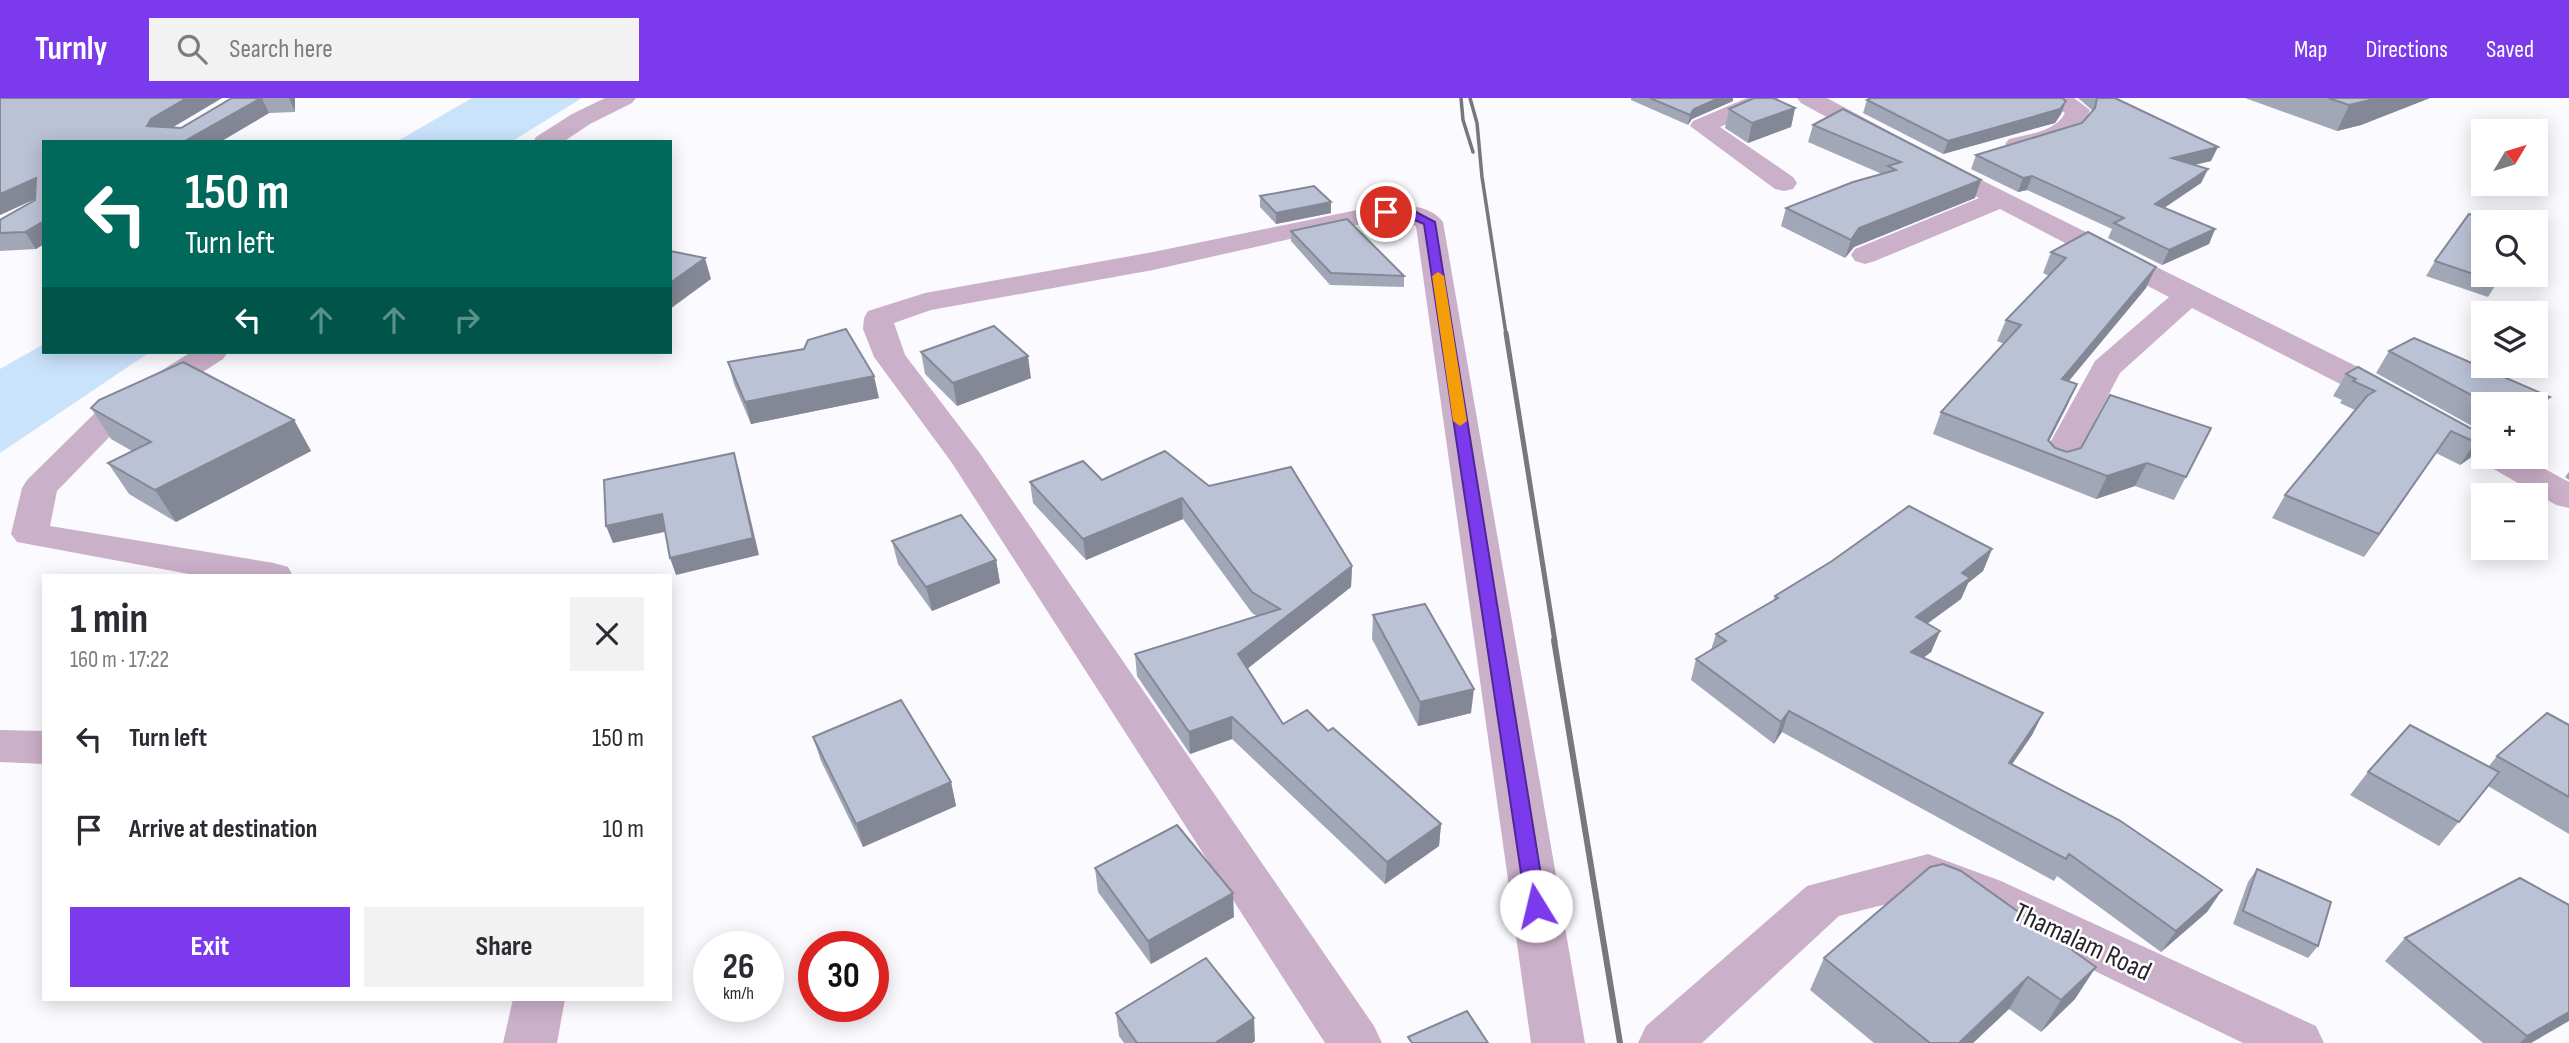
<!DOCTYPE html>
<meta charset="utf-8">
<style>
body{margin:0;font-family:"Sofia Sans Condensed",sans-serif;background:#f2f2f3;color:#2b2b33;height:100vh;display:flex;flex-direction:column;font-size:26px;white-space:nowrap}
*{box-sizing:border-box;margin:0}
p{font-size:23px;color:#7c7c81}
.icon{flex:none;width:38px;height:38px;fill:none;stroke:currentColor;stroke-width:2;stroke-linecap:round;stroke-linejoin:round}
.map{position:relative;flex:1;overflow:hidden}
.sheet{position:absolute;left:42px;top:476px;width:630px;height:427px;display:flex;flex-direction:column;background:#fff;border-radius:0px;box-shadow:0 4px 18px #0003}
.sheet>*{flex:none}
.top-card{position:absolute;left:42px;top:42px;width:630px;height:214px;border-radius:0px;box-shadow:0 4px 18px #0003;background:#00695c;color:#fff;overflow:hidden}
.needle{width:46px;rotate:52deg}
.fabs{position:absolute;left:2471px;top:21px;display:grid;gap:14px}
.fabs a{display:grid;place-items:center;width:77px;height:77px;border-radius:0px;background:#fff;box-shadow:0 4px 18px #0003;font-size:35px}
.speed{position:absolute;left:693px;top:833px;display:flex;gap:14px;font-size:35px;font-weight:700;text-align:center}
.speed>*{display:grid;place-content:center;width:91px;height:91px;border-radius:50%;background:#fff;box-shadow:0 4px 18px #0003;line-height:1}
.speed small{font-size:18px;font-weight:400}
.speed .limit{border:10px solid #d22;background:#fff;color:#111}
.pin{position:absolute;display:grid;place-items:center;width:60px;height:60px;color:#fff;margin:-30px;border:4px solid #fff;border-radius:50%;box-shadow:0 2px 7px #0007}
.me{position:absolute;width:77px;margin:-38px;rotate:351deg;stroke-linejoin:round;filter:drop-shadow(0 0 5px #0008)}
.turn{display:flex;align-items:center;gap:24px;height:147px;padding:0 28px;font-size:32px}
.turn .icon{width:91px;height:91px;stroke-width:2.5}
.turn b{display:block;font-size:49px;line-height:60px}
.lanes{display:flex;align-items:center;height:66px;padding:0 28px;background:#0003;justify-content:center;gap:35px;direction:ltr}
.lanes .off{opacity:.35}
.round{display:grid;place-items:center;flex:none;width:74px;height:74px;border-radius:0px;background:#f2f2f3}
.summary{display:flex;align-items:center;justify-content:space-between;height:119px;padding:0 28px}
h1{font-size:42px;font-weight:700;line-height:52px}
.action{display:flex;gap:14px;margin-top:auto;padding:14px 28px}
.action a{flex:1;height:80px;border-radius:0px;background:#7c3aed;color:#fff;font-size:28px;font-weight:700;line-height:80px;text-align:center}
.action a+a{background:#f2f2f3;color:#2b2b33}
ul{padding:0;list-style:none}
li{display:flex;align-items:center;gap:21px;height:91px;padding:0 28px}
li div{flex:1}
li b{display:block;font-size:26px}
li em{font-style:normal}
header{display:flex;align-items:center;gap:42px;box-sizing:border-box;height:98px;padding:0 35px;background:#7c3aed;color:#fff}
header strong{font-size:33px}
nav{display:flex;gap:38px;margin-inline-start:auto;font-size:24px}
.search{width:490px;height:63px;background:#f2f2f3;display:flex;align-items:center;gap:18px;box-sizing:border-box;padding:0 24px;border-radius:0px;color:#7c7c81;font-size:26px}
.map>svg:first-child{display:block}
.water{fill:#c9e3fb}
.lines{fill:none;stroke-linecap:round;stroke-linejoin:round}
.minor{fill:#cbb0c9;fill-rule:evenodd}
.tertiary{fill:#cbb0c9;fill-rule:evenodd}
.rail-far2{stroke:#79777d;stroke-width:3.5}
.rail-far1{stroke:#79777d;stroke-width:5}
.rail{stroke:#79777d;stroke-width:6}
.wall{fill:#a2a7b8}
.shaded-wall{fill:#848896}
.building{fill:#bcc2d6;stroke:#848896;stroke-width:2}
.route{fill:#7c3aed;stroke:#51269a;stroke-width:2}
.slow{fill:#f59e0b}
.labels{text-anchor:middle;stroke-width:5;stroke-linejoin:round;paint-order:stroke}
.near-street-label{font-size:28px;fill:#28252d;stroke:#fff}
</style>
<header>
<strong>Turnly</strong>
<div class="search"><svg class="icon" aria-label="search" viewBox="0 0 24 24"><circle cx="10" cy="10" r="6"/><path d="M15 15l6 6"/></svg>Search here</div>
<nav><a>Map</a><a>Directions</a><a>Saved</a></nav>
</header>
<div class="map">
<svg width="2569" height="945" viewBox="0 0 2569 945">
<rect width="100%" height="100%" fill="#fbfafe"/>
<!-- water -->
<g class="water">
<path d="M472,0H582L511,44H396Z"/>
<path d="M44,246V254H150L0,355V271Z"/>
</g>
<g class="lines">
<!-- minor -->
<g class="minor">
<path d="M605,0H636L632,5L590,26L563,44H533L536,39L572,16Z"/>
<path d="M1747,0H1779L1775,5L1720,29L1793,79L1797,85L1793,91L1784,93L1775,91L1690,28L1693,23Z"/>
<path d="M1797,0H1827L1890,34L1894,39L1890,44L1881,47L1872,44L1801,5Z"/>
<path d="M2044,0H2074L2090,12C2078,43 2047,46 2018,54L2009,51L2005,46L2009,41C2027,36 2056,34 2065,15L2048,5Z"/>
<path d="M1931,57L2374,277L2483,337V359H2523L2569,384V410L2556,407L2485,366L2481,361L2471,358L2350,291L2192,210L2120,275L2070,370L2058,374L2046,370L2040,363L2095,263L2169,199L2000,111L1875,163L1865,166L1855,163L1851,157L1855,151L1979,100L1922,70L1918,65L1922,60Z"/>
<path d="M1386,106C1405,107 1431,107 1443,124L1585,945H1531L1416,128L1406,124L1386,122L1339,130L1153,172L931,212L894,225L905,257L979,354L1374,928L1382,945H1325L952,365L874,259L863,231L864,220L868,213L925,195L1153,154Z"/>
<path d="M191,254H228L223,261L121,327L57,393L50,428L274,465L288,469L293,478H200L17,444L11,436L22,390L27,382L97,313Z"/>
<path d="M0,632L44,633V666L0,664Z"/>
<path d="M513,901H565L557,945H503Z"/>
</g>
<!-- tertiary -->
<path class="tertiary" d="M1928,756L2001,783L2316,928L2324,945H2243L1967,811L1927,796L1839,818L1702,945H1638L1646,928L1807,788Z"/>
<!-- rail-far2 -->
<g class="rail-far2">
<path d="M1461,0L1463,22L1473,54"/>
<path d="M1470,0L1477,25L1482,79L1506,236"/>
</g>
<!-- rail-far1 -->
<path class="rail-far1" d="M1506,235L1555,544"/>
<!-- rail -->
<path class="rail" d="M1554,542L1620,945"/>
</g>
<!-- wall -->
<g class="wall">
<path d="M0,0H222L171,30H181L232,0H295V14L269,15L220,44H44V146L36,151L0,153V122L35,102V101L0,117Z"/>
<path d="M1631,0H1733V3L1692,21L1688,27L1631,2Z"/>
<path d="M2078,0H2115L2211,63L2195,67L2208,71L2201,85L2164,110L2215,131L2209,146L2162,167L2108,140L2112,131L2027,92L2018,94L1971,71L1976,57L2082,25L2093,13Z"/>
<path d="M2245,0H2430L2361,27L2337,33Z"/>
<path d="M1867,2L2066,3L2061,16L2055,25L1943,56L1863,15Z"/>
<path d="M1795,10L1791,29L1748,45L1725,30L1729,11Z"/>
<path d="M1843,11L1975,100L1854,149L1845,160L1781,128L1786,110L1882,76L1808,44L1813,27Z"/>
<path d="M1260,98L1331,115L1276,126L1260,109Z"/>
<path d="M1291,133L1404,178V189L1330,187L1291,143Z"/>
<path d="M2051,154L2146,190L2069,283L2067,308L2049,343L2055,350L2067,354L2211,330L2174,402L2135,388L2096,401L1933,336L1941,314L2004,246L1997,243L2006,222L2049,178L2043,175Z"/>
<path d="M2435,163L2502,177L2488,199L2426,178Z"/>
<path d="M2389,253L2536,306H2483V334L2376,275Z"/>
<path d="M921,254L1031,280L957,308L925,276Z"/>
<path d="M728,264L879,300L751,326L734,286Z"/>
<path d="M2346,276L2483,337V341L2470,360L2460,367L2436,355L2364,459L2272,420L2285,397L2355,312L2340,305L2342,302L2333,298Z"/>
<path d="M91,310L294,322L311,353L176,424L129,396L108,365L132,353L111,341Z"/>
<path d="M2569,374V382L2565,379Z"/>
<path d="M1102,382L1209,388L1352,468L1351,489L1247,571L1283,626L1328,633L1441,726L1439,748L1385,786L1232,641L1190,656L1137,578L1135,556L1257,518L1252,515L1183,421L1086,462L1033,405L1030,384Z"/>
<path d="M892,443L996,462L1000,485L932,513L898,466Z"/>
<path d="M1992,451L1983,473L1968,485L1961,501L1927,526L1940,533L1931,554L1923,560L2043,615L2032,637L2011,667L2222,792L2207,814L2161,854L2057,778L2054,783L1782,634L1774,646L1691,582L1696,561L1711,552L1716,536L1773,503L1775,498Z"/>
<path d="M1373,517L1471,615L1418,628L1372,541Z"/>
<path d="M2569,627V736L2488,688L2439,748L2350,697L2368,674L2489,668L2497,658Z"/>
<path d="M813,639L951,684L956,708L863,749L821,663Z"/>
<path d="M1930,769L2075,901L2041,934L2009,911L1973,945H1874L1810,892L1824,860Z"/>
<path d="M1095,770L1234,819L1151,866L1098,794Z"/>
<path d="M2257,771L2318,848L2308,860L2233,826L2248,784Z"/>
<path d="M2520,780L2531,945H2483L2385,863L2405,840Z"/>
<path d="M1116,915L1255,943L1252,945H1124L1119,938Z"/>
</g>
<!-- shaded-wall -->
<g class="shaded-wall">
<path d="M187,0H222L160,37L147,28L151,21Z"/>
<path d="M262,0L269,15L220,44H183Z"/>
<path d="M289,0H295V14Z"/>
<path d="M1719,0H1733V3L1692,21L1688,27L1690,17L1694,11Z"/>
<path d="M2378,0H2430L2361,27L2337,33L2349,7Z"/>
<path d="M2066,3L2061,16L2055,25L1943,56L1948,43Z"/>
<path d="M1795,10L1791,29L1748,45L1752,25Z"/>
<path d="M2218,49L2211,63L2166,73L2172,60Z"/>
<path d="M2208,71L2201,85L2149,120L2155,106Z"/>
<path d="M2032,78L2027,92L2018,94L2023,80Z"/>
<path d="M36,80L44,97L0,117V96Z"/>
<path d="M1981,82L1975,100L1854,149L1845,160L1851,142L1859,130Z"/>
<path d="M1331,104V115L1276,126V115Z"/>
<path d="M44,123V146L36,151L25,134Z"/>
<path d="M2215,131L2209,146L2162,167L2169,152Z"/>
<path d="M705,160L711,181L670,211V185Z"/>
<path d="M2156,169L2146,190L2052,303L2062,281Z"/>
<path d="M1028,258L1031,280L957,308L953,285Z"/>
<path d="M874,278L879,300L751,326L745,304Z"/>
<path d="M2077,286L2067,308L2044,353L2048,342Z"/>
<path d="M2550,299L2536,319V307Z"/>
<path d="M294,322L311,353L176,424L155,392Z"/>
<path d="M2451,333L2436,355L2364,459L2379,436Z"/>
<path d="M2483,339V341L2470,360L2460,367L2475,344Z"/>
<path d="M734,355L739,372L759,457L676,477L670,460Z"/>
<path d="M2147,365L2135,388L2096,401L2107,378Z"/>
<path d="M1182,400L1183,421L1086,462L1083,441Z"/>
<path d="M662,416L669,433L613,445L606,428Z"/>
<path d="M1992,451L1983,473L1968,485L1961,501L1907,540L1916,519L1962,475Z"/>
<path d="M996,462L1000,485L932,513L926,489Z"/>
<path d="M1352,468L1351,489L1238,578V556Z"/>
<path d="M1940,533L1931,554L1902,576L1911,554Z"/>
<path d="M1474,591L1471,615L1418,628L1420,604Z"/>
<path d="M1789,613L1782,634L1774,646L1781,624Z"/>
<path d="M2043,615L2032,637L1998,687L2009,665Z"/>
<path d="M1232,619V641L1190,656L1189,634Z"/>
<path d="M951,684L956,708L863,749L856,726Z"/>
<path d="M1441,726L1439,748L1385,786L1387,764Z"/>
<path d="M2222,792L2207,814L2161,854L2176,833Z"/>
<path d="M1233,795L1234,819L1151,866L1148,843Z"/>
<path d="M2096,869L2075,901L2041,934L2061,902Z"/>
<path d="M2028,879L2009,911L1973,945H1959Z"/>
<path d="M2569,914V923L2531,945H2520L2527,938Z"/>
<path d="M1254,920L1255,943L1252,945H1215Z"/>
</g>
<!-- building -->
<g class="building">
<path d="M0,0H187L151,21L147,28L181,30L232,0H261L183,44H44V123L25,134L0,135V122L35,102L36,80L0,96Z"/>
<path d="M1650,0H1719L1694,11L1690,17Z"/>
<path d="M1754,0H1773L1795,10L1752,25L1729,11Z"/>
<path d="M1871,0H2062L2066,3L2060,11L1948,43L1867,2Z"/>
<path d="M2097,0H2115L2218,49L2172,60L2208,71L2155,106L2215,131L2169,152L2114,125L2124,120L2032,78L2023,80L1976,57L2082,25L2095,10Z"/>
<path d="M2328,0H2378L2349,7Z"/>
<path d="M1843,11L1981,82L1859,130L1851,142L1786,110L1853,84L1896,72L1888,68L1901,64L1813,27Z"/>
<path d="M1314,88L1331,104L1276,115L1260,98Z"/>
<path d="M2469,116L2500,124H2483V177H2502L2497,184L2435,163Z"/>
<path d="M1347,121L1404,178L1331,175L1291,133Z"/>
<path d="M2088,134L2156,169L2062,281L2077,286L2048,342L2055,350L2067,354L2081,350L2110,297L2211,330L2186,379L2147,365L2107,378L1941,314L2021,227L2006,222L2066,160L2051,154Z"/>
<path d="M670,153L705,160L670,185Z"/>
<path d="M994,228L1028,258L953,285L921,254Z"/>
<path d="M846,231L874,278L745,304L728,264L804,251L808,242Z"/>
<path d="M2414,240L2550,299L2536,307V306H2488L2389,253Z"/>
<path d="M183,264L294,322L155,392L108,365L151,344L91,310L99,302Z"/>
<path d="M2358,269L2483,337V339L2475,344L2451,333L2379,436L2285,397L2367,298L2375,293L2353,283L2356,281L2346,276Z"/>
<path d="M1165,353L1209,388L1291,369L1352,468L1238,556L1283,626L1307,612L1328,633L1333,630L1441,726L1387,764L1232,619L1189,634L1135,556L1280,511L1252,494L1182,400L1083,441L1030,384L1083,363L1102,382Z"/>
<path d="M734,355L753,440L670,460L662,416L606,428L604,382Z"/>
<path d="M1909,408L1992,451L1962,475L1970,480L1916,519L1940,533L1911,554L2043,615L2009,665L2119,722L2222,792L2176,833L2069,756L2066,761L1789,613L1781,624L1696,561L1726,543L1716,536L1778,500L1775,498L1832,463Z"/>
<path d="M961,417L996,462L926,489L892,443Z"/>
<path d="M1425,506L1474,591L1420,604L1373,517Z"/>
<path d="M901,602L951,684L856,726L813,639Z"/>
<path d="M2547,615L2569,627V699L2497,658Z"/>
<path d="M2410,627L2499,674L2459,724L2368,674Z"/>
<path d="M1177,727L1233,795L1148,843L1095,770Z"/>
<path d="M1943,766L1961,773L2096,869L2061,902L2028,879L1959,945H1930L1824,860L1930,769Z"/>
<path d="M2257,771L2331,804L2318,848L2243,813Z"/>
<path d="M2520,780L2569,807V914L2527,938L2405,840Z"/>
<path d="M1206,860L1254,920L1215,945H1137L1116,915Z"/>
<path d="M1467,913L1488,945H1412L1408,939Z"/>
</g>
<!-- route -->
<path class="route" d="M1386,111L1416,114L1435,124L1546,808L1543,814L1536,817L1529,814L1526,808L1424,126L1410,120L1382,117L1380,114Z"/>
<!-- slow -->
<path class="slow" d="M1438,174L1444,178L1467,323L1460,328L1453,323L1432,178Z"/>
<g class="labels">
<!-- near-street labels -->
<g class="near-street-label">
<text transform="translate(2083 843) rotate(25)" y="10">Thamalam Road</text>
</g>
</g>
</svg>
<div class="fabs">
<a><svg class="needle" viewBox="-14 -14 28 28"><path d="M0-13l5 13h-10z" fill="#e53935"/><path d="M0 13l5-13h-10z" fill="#7c7c81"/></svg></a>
<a><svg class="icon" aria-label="search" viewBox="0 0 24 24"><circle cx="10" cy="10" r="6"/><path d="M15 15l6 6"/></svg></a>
<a><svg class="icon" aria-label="layers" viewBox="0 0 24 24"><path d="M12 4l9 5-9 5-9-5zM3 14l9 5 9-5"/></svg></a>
<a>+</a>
<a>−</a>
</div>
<div class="speed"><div>26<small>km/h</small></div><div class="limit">30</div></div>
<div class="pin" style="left:1386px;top:114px;background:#d93025"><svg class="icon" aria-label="arrive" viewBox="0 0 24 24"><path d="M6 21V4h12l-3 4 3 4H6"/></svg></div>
<svg class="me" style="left:1536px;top:808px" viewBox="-20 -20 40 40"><circle r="19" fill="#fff"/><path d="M0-13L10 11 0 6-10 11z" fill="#7c3aed"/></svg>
<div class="top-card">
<div class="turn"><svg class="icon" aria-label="left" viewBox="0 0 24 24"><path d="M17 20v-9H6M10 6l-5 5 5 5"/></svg><div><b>150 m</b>Turn left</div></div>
<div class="lanes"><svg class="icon" aria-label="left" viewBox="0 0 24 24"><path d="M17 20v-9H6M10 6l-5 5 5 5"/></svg><svg class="icon off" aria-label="ahead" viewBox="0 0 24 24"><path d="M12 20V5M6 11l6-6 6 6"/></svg><svg class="icon off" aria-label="ahead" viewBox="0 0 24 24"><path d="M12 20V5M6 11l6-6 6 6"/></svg><svg class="icon off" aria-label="right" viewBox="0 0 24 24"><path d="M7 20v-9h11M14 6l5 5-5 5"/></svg></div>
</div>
<section class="sheet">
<div class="summary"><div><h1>1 min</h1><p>160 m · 17:22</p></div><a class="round"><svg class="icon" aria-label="close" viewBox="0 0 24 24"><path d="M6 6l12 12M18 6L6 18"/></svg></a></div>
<ul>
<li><svg class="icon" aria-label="left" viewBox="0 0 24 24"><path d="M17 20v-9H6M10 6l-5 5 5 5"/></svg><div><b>Turn left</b></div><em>150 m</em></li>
<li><svg class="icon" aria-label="arrive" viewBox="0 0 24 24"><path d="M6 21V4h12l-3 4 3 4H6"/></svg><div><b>Arrive at destination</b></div><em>10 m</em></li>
</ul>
<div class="action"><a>Exit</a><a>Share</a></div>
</section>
</div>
